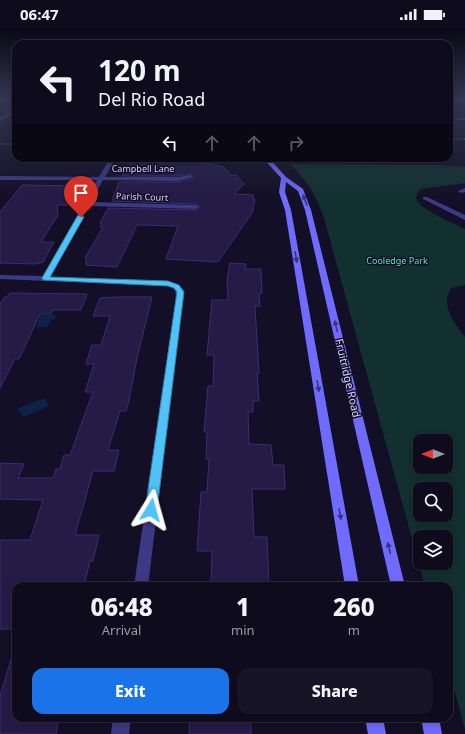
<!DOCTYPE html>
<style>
body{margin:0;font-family:"Noto Sans",sans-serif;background:#171425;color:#f1f3f6;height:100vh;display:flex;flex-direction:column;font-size:15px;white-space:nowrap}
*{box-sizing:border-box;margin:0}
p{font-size:13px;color:#9b9ba3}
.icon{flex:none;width:22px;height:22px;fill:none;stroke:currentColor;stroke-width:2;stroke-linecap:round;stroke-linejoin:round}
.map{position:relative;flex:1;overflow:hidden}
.drawer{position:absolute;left:12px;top:554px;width:441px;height:140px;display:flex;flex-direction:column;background:#0e0b1c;border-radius:12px;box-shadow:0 2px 10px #0003,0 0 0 1px #2e2b3b}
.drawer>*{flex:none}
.top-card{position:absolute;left:12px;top:12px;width:441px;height:122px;border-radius:12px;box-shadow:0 2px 10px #0003,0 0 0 1px #2e2b3b;background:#0e0b1c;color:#f1f3f6;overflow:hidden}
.needle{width:26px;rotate:270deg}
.buttons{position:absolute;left:413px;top:406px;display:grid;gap:8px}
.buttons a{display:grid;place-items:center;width:40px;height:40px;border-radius:8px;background:#0e0b1c;box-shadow:0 2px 10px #0003,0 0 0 1px #2e2b3b;font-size:20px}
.pin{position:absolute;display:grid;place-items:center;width:34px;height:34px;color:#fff;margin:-41px -17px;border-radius:50% 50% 50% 0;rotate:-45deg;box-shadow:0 0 4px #0007}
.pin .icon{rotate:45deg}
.me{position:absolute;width:44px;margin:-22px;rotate:8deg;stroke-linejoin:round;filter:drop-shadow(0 0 3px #0008)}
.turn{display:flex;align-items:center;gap:14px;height:84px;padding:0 20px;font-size:18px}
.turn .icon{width:52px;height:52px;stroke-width:2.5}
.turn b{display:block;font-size:28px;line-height:34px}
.lanes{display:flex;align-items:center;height:38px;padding:0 20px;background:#0003;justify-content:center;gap:20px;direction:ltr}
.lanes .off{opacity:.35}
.eta{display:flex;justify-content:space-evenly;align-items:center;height:68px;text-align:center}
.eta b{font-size:24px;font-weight:800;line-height:28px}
.cta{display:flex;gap:8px;margin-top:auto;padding:8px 20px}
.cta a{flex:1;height:46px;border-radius:12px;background:#1a73e8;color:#fff;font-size:16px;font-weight:800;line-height:46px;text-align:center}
.cta a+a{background:#171425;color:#f1f3f6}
.status{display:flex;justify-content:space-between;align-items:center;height:28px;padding:0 20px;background:#0e0b1c;direction:ltr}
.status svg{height:11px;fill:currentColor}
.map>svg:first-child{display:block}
.green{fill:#12302f;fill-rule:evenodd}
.water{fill:#0c2248}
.building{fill:#241b47;stroke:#3b2d73}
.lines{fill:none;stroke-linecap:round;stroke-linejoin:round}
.path{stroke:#2fb8b0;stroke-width:1;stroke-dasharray:1 1.5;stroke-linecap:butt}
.service{fill:#3d3a85;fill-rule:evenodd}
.minor{fill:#3d3a85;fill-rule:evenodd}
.secondary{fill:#6f6bff;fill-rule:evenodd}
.oneway{fill:#38347d}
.route{fill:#4fc3f7;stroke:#337fa1}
.labels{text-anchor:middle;stroke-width:3;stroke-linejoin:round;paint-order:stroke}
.far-street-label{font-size:9px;fill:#d9d4ff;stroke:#130f26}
.far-park-label{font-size:9px;fill:#5fe0c0;stroke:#130f26}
.street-label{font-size:11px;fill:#d9d4ff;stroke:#130f26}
</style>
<div class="status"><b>06:47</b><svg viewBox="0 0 49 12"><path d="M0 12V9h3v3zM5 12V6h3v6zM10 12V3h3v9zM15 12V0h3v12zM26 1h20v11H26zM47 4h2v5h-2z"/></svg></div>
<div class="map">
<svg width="465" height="706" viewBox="0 0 465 706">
<rect width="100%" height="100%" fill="#130f26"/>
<!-- green -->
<path class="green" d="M290,136L440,137L465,139V155L421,161C418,165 415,168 417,172C421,182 455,196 465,201V257L451,260C440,277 454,295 465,309V701L449,643V558H425L324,190C317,169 307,152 290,136ZM420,413H446V439H420ZM420,461H446V487H420ZM420,509H446V535H420Z"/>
<!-- water -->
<g class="water">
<path d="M41,287H55L56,288L55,291L51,292L48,299H36Z"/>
<path d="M44,370L49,378L23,389L17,381Z"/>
</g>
<!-- building -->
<g class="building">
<path d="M191,132L224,139L231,148L236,147L244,156L234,166L253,167V171H255L252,185L218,234L166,231L178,198L137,197L117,239L86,237L88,235H85L87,230H85L103,199H100L102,195H100L108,180L196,182L200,179L196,176L112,173L119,154H178L194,150L190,146L178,148H122L132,133L191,134Z"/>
<path d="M22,157L79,158L68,177H57L58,187L41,214H54L43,234L36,236L0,235V184Z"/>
<path d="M230,235L246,236L245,241H261L262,265L259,266L260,278H255L259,345H257L259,373H253V384H248L249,416L271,417L273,437H284L285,461H252L254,509H267L269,558H211L212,523H197L201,464H207L209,431H206L207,404H204L208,358H213L214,327H207L212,272H228L227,251Z"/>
<path d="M10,265L87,266L81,282H53L51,286H40L19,331H15L0,360V276L4,269H7Z"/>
<path d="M117,269H152L137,330L129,372L126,383H120L108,422H119L114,443H93L75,507H99L93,533H90L84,558H16V601H0V512H30L43,472L0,471V435L24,436L18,450H53L56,441H60L64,427H70L93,364H85L94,336H86L92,317H101L110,288H93L100,270Z"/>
<path d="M12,628L16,629V690H59L56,706H0V668Z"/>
<path d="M190,690H251V706H189Z"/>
</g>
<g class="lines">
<!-- path -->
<g class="path">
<path d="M449,111H465"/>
<path d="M0,116H16"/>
</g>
<!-- service -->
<g class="service">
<path d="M16,81V84L0,93V90Z"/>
<path d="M465,160V164L461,165L458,163Z"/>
<path d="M423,169H427L465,187V192L423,171Z"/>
</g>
<!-- minor -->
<g class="minor">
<rect x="449" y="90" width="16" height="2"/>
<path d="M110,130L115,131L105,149H178L190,147L193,149L178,153L103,152L91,174L196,177L199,179L196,181L89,178L51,249L168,254L178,256L184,263L148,558H134L176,268L175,262L168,258L0,251V247L43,248L97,152H0V148L99,149Z"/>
<path d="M113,690H131L129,706H111Z"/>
</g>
<!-- secondary -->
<g class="secondary">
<path d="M263,130H269L286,149L303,161L311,182L405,558H391L305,182L298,163L286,154L285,164L291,182L359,558H345L285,182L279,164L281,150Z"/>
<path d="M365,690H383L386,706H368Z"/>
<path d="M421,690H439L442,706H424Z"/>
</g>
</g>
<!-- one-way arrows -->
<defs><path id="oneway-solid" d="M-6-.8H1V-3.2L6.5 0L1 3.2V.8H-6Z"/></defs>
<g class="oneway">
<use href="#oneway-solid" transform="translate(305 172) rotate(-111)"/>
<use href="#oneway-solid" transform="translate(296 229) rotate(80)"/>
<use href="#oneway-solid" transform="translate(336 298) rotate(-103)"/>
<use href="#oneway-solid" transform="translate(318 358) rotate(80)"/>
<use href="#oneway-solid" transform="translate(340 486) rotate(80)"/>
<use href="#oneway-solid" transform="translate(389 520) rotate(-103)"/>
</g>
<!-- sky -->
<linearGradient id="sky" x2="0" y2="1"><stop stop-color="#0a0815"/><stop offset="0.42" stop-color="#333752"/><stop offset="1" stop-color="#333752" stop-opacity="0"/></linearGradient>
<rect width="465" height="170" fill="url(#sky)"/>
<!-- route -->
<path class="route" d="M78,187L84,189L50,249L168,253L179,257L184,264L157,482L155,485L151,486L147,485L145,482L177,264L174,260L168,258L43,252L42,250Z"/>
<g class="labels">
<!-- far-street labels -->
<g class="far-street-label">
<text x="143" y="144">Campbell Lane</text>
<text transform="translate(142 169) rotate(2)" y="3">Parish Court</text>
</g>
<!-- far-park labels -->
<g class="far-park-label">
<text x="397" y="236">Cooledge Park</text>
</g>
<!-- street labels -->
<g class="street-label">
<text transform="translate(348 350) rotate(77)" y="4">Fruitridge Road</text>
</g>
</g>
</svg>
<div class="buttons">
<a><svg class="needle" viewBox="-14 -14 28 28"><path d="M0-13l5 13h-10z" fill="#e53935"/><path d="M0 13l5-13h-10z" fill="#9b9ba3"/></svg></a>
<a><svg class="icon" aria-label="search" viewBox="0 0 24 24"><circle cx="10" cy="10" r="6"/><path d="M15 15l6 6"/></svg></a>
<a><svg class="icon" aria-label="layers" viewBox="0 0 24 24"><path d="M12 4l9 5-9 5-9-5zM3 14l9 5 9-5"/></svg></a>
</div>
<div class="pin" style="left:81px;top:189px;background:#d93025"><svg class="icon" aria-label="arrive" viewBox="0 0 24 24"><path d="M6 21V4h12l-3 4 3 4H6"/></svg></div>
<svg class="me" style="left:151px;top:482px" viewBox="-20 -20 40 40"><path d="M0-17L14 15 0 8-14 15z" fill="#4fc3f7" stroke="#fff" stroke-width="4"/></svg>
<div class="top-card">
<div class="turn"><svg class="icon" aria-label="left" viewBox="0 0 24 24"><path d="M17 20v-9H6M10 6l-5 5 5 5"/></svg><div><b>120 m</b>Del Rio Road</div></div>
<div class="lanes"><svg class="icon" aria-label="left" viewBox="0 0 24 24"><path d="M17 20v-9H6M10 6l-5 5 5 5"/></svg><svg class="icon off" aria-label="ahead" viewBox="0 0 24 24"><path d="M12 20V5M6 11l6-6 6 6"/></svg><svg class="icon off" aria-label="ahead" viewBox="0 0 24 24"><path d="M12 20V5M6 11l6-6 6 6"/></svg><svg class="icon off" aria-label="right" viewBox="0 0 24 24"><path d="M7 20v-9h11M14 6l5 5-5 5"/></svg></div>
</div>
<section class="drawer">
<div class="eta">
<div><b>06:48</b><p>Arrival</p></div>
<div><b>1</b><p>min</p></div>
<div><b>260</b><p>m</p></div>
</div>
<div class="cta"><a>Exit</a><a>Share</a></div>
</section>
</div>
